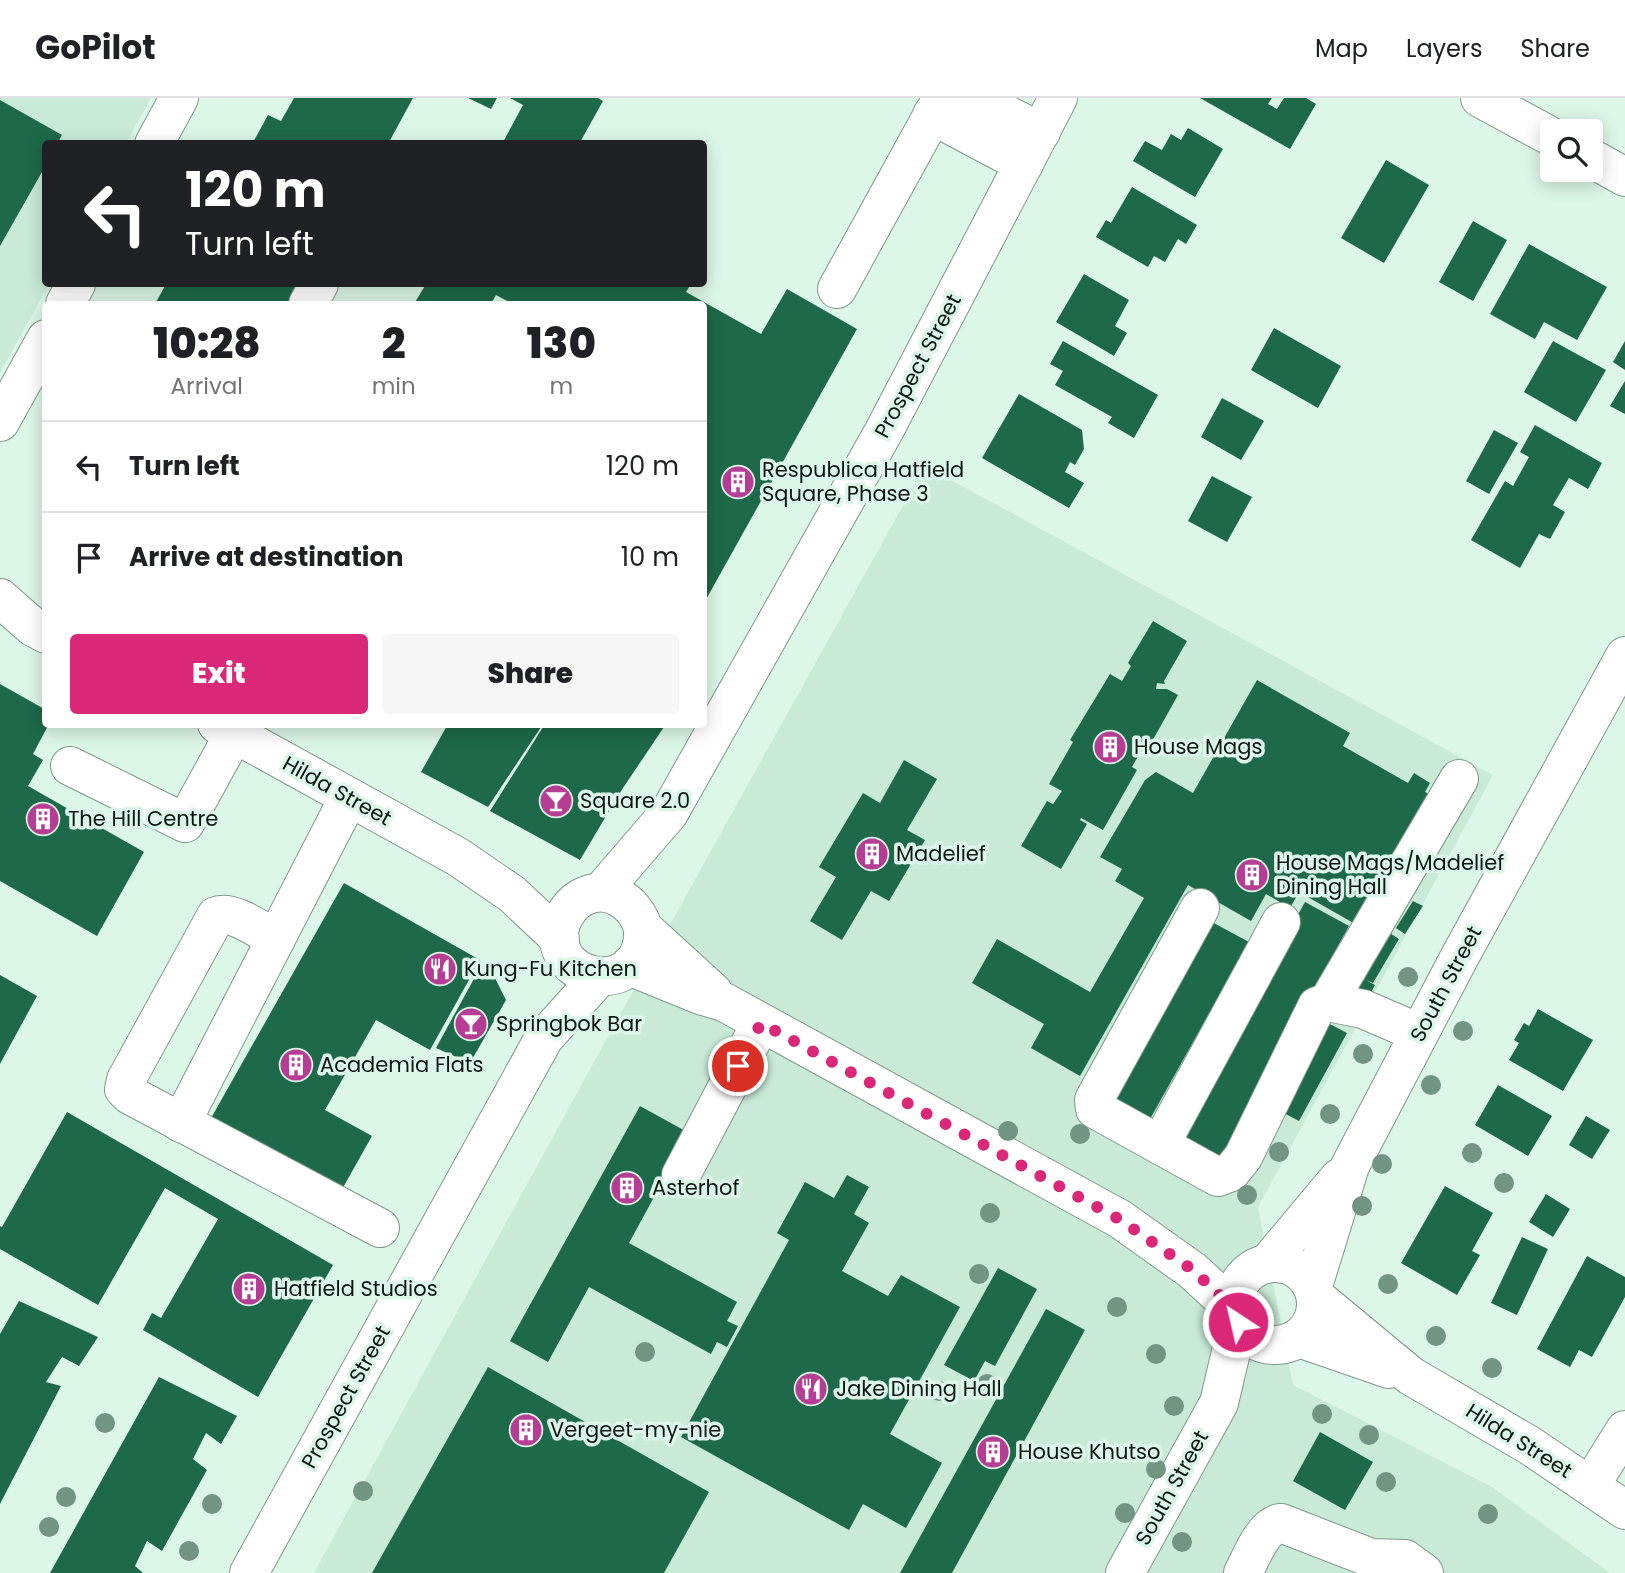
<!DOCTYPE html>
<style>
body{margin:0;font-family:Poppins,sans-serif;background:#f6f6f6;color:#202124;height:100vh;display:flex;flex-direction:column;font-size:26px;white-space:nowrap}
*{box-sizing:border-box;margin:0}
p{font-size:23px;color:#757577}
.icon{flex:none;width:38px;height:38px;fill:none;stroke:currentColor;stroke-width:2;stroke-linecap:round;stroke-linejoin:round}
.map{position:relative;flex:1;overflow:hidden}
.panel{position:absolute;left:42px;top:203px;width:665px;height:427px;display:flex;flex-direction:column;background:#fff;border-radius:7px;box-shadow:0 4px 18px #0003}
.panel>*{flex:none}
.banner{position:absolute;left:42px;top:42px;width:665px;height:147px;border-radius:7px;box-shadow:0 4px 18px #0003;background:#202124;color:#fff;overflow:hidden}
.buttons{position:absolute;left:1540px;top:21px;display:grid;gap:14px}
.buttons a{display:grid;place-items:center;width:63px;height:63px;border-radius:7px;background:#fff;box-shadow:0 4px 18px #0003;font-size:35px}
.pin{position:absolute;display:grid;place-items:center;width:60px;height:60px;color:#fff;margin:-30px;border:4px solid #fff;border-radius:50%;box-shadow:0 2px 7px #0007}
.me{position:absolute;width:77px;margin:-38px;rotate:325deg;stroke-linejoin:round;filter:drop-shadow(0 0 5px #0008)}
.turn{display:flex;align-items:center;gap:24px;height:147px;padding:0 28px;font-size:32px}
.turn .icon{width:91px;height:91px;stroke-width:2.5}
.turn b{display:block;font-size:49px;line-height:60px}
.eta{display:flex;justify-content:space-evenly;align-items:center;height:119px;text-align:center}
.eta b{font-size:42px;font-weight:800;line-height:49px}
.cta{display:flex;gap:14px;margin-top:auto;padding:14px 28px}
.cta a{flex:1;height:80px;border-radius:7px;background:#db2777;color:#fff;font-size:28px;font-weight:800;line-height:80px;text-align:center}
.cta a+a{background:#f6f6f6;color:#202124}
ul{padding:0;list-style:none}
li{display:flex;align-items:center;gap:21px;height:91px;padding:0 28px;border-top:2px solid #e0e0e0}
li div{flex:1}
li b{display:block;font-size:26px}
li em{font-style:normal}
header{display:flex;align-items:center;gap:42px;box-sizing:border-box;height:98px;padding:0 35px;background:#fff;border-bottom:2px solid #e0e0e0}
header strong{font-size:33px}
nav{display:flex;gap:38px;margin-inline-start:auto;font-size:24px}
.map>svg:first-child{display:block}
.built{fill:#c8ead7}
.building{fill:#1e6949}
.lines{fill:none;stroke-linecap:round;stroke-linejoin:round}
.minor-casing{stroke:#80988a;stroke-width:40}
.minor{stroke:#fff;stroke-width:38}
.tree{fill:#729583}
.route{stroke:#db2777;stroke-width:12;stroke-dasharray:0 21.6}
.labels{text-anchor:middle;stroke-width:7;stroke-linejoin:round;paint-order:stroke}
.street-label{font-size:21px;fill:#0e1712;stroke:#dcf6e7}
.poi-label{font-size:21px;fill:#0e1712;stroke:#dcf6e7;text-anchor:start}
</style>
<header>
<strong>GoPilot</strong>
<nav><a>Map</a><a>Layers</a><a>Share</a></nav>
</header>
<div class="map">
<svg width="1625" height="1475" viewBox="0 0 1625 1475">
<rect width="100%" height="100%" fill="#dcf6e7"/>
<!-- built -->
<g class="built">
<path d="M0,0H151L126,45L46,46V186H49L0,275Z"/>
<path d="M925,368L1493,677L1258,1109L1293,1287L1492,1389L1610,1475H314L622,913Z"/>
</g>
<!-- building -->
<g class="building">
<path d="M294,0H413L388,46H252L268,17L281,23Z"/>
<path d="M468,0H497L491,11Z"/>
<path d="M510,0H598L603,3L579,46H502L523,7Z"/>
<path d="M1200,0H1272L1268,6L1277,11L1284,0H1306L1316,6L1290,51Z"/>
<path d="M0,2L62,37L57,46H46V67L0,148Z"/>
<path d="M1188,30L1223,51L1195,99L1133,63L1145,43L1162,52L1171,36L1181,42Z"/>
<path d="M1386,62L1429,87L1384,165L1341,140Z"/>
<path d="M1132,89L1197,127L1186,146L1178,141L1165,164L1154,158L1148,169L1096,139L1106,122L1111,125Z"/>
<path d="M1473,123L1507,142L1473,203L1439,184Z"/>
<path d="M1529,146L1607,189L1577,242L1544,224L1535,241L1490,216Z"/>
<path d="M1084,176L1129,202L1115,228L1127,235L1114,258L1056,224Z"/>
<path d="M166,186H306L295,206H155Z"/>
<path d="M426,186H691L686,194L761,236L787,191L857,231L704,505V206H513L496,197L491,206H414Z"/>
<path d="M1274,230L1341,268L1318,310L1251,272Z"/>
<path d="M1063,243L1158,297L1134,340L1108,325L1112,319L1055,287L1063,273L1050,266Z"/>
<path d="M1553,243L1606,272L1576,324L1524,294Z"/>
<path d="M1625,243V272L1613,264Z"/>
<path d="M1625,283V316L1610,308Z"/>
<path d="M1019,296L1082,332L1084,351L1075,367L1070,364L1065,374L1084,385L1069,410L982,360Z"/>
<path d="M1222,300L1264,323L1241,362L1201,339Z"/>
<path d="M1535,327L1602,365L1588,391L1569,380L1553,407L1565,414L1550,441L1539,436L1520,470L1471,442L1505,383L1513,388L1529,359L1520,354Z"/>
<path d="M1494,332L1518,345L1489,396L1466,383Z"/>
<path d="M1212,378L1252,399L1227,444L1188,423Z"/>
<path d="M1153,523L1187,543L1164,583L1165,586L1157,585L1156,591H1167L1178,597L1145,656L1141,653L1132,669L1137,672L1103,732L1081,720L1080,722L1087,726L1061,771L1021,748L1047,703L1053,706L1062,693L1049,686L1073,644L1070,642L1110,576L1122,583L1131,568L1128,565Z"/>
<path d="M1257,582L1350,635L1343,648L1408,685L1414,675L1430,685L1425,694L1431,697L1357,827L1299,794L1290,810L1266,796L1251,823L1188,787L1080,978L1031,950L1044,926L972,885L997,841L1090,894L1144,800L1115,783L1122,771L1100,759L1145,682L1156,674L1193,695Z"/>
<path d="M0,586L46,612V626H49L33,656L43,662L28,688L144,754L97,838L0,783Z"/>
<path d="M448,626H543L488,709L421,674Z"/>
<path d="M545,626H666L621,693L580,762L490,713Z"/>
<path d="M904,662L937,681L907,732L925,742L889,803L871,793L842,842L810,823L836,779L819,769L863,695L880,705Z"/>
<path d="M344,785L480,862L430,952L376,922L325,1012L372,1038L336,1102L206,1029Z"/>
<path d="M1413,803L1423,808L1405,836L1396,830Z"/>
<path d="M1305,804L1349,828L1215,1069L1171,1045Z"/>
<path d="M1210,823L1249,844L1145,1030L1106,1009Z"/>
<path d="M1385,832L1399,841L1373,885L1366,882L1375,887L1363,909L1339,895Z"/>
<path d="M481,868L492,874L506,902L470,965L436,950Z"/>
<path d="M0,877L37,898L0,966Z"/>
<path d="M1538,911L1593,942L1563,993L1509,962L1519,945L1514,942L1524,925L1529,928Z"/>
<path d="M1326,924L1347,935L1299,1023L1278,1012Z"/>
<path d="M1498,987L1552,1018L1528,1058L1475,1027Z"/>
<path d="M640,1008L689,1035L629,1145L737,1204L727,1223L738,1228L727,1249L717,1244L711,1256L589,1189L548,1264L510,1243Z"/>
<path d="M67,1014L333,1167L258,1299L143,1232L152,1215L161,1220L218,1121L165,1090L98,1207L0,1151V1128L2,1129Z"/>
<path d="M1586,1018L1610,1032L1592,1061L1569,1047Z"/>
<path d="M847,1077L869,1089L854,1116L869,1125L842,1173L888,1198L901,1177L960,1209L890,1336L942,1365L906,1430L863,1406L849,1432L681,1339L789,1142L777,1135L805,1084L834,1100Z"/>
<path d="M1445,1088L1493,1115L1472,1153L1480,1157L1457,1197L1401,1165Z"/>
<path d="M1546,1096L1570,1111L1553,1139L1529,1124Z"/>
<path d="M1522,1139L1548,1151L1517,1217L1491,1205Z"/>
<path d="M1587,1158L1625,1179V1199L1592,1259L1579,1252L1570,1269L1537,1251Z"/>
<path d="M998,1170L1037,1191L995,1268L985,1263L974,1283L944,1267Z"/>
<path d="M19,1203L98,1239L79,1268L62,1259L46,1284L61,1288L0,1406V1236Z"/>
<path d="M1046,1211L1085,1232L952,1475H900Z"/>
<path d="M488,1269L709,1394L664,1475H372Z"/>
<path d="M159,1279L237,1318L221,1346L206,1335L193,1361L207,1372L162,1453L147,1443L135,1468L143,1475H50Z"/>
<path d="M1320,1334L1373,1364L1345,1412L1293,1383Z"/>
</g>
<g class="lines">
<defs>
<g id="minor">
<path d="M973,0L1041,34"/>
<path d="M1480,0L1552,39"/>
<path d="M932,17L1024,66"/>
<path d="M154,46L179,0"/>
<path d="M1591,60L1625,79"/>
<path d="M837,191L942,0"/>
<path d="M65,206L76,186"/>
<path d="M308,206L319,186"/>
<path d="M0,324L46,241"/>
<path d="M0,500L33,529L46,536"/>
<path d="M217,626L458,759L512,796L560,841"/>
<path d="M70,668L185,725L234,636"/>
<path d="M601,794L669,715L884,333L1058,0"/>
<path d="M1200,810L1094,1002L1095,1011L1218,1079L1231,1074L1243,1059L1317,908L1328,904L1363,911L1419,935"/>
<path d="M643,830C647,904 543,885 561,825C565,815 571,806 581,800C607,785 635,803 643,830L713,894"/>
<path d="M276,841C261,833 232,811 216,818L126,982L124,991L130,997L380,1130"/>
<path d="M629,868L700,897L724,904L1120,1121L1193,1173L1234,1211"/>
<path d="M1328,904L1459,681"/>
<path d="M181,1025L349,699"/>
<path d="M1160,1047L1281,824"/>
<path d="M681,1077L761,925"/>
<circle cx="1275" cy="1206" r="41"/>
<path d="M1268,1165L1339,1080"/>
<path d="M1313,1188L1350,1068L1459,860L1625,558"/>
<path d="M1317,1200L1411,1278L1529,1347L1625,1412"/>
<path d="M1299,1240L1389,1271"/>
<path d="M1590,1388L1625,1332"/>
<path d="M249,1475L544,940L599,879"/>
<path d="M1125,1475L1219,1305L1238,1224"/>
<path d="M1243,1475C1251,1460 1263,1427 1281,1425L1371,1460L1405,1461L1424,1475"/>
</g>
</defs>
<!-- minor casing -->
<use href="#minor" class="minor-casing"/>
<!-- minor -->
<use href="#minor" class="minor"/>
</g>
<!-- trees -->
<g class="tree">
<circle cx="1408" cy="879" r="10"/>
<circle cx="1463" cy="933" r="10"/>
<circle cx="1363" cy="956" r="10"/>
<circle cx="1431" cy="987" r="10"/>
<circle cx="1330" cy="1016" r="10"/>
<circle cx="1008" cy="1033" r="10"/>
<circle cx="1080" cy="1036" r="10"/>
<circle cx="1279" cy="1054" r="10"/>
<circle cx="1472" cy="1055" r="10"/>
<circle cx="1382" cy="1066" r="10"/>
<circle cx="1504" cy="1085" r="10"/>
<circle cx="1247" cy="1097" r="10"/>
<circle cx="1362" cy="1108" r="10"/>
<circle cx="990" cy="1115" r="10"/>
<circle cx="979" cy="1176" r="10"/>
<circle cx="1388" cy="1186" r="10"/>
<circle cx="1117" cy="1209" r="10"/>
<circle cx="1436" cy="1238" r="10"/>
<circle cx="645" cy="1254" r="10"/>
<circle cx="1156" cy="1256" r="10"/>
<circle cx="1492" cy="1270" r="10"/>
<circle cx="987" cy="1286" r="10"/>
<circle cx="939" cy="1293" r="10"/>
<circle cx="1174" cy="1308" r="10"/>
<circle cx="1322" cy="1316" r="10"/>
<circle cx="105" cy="1325" r="10"/>
<circle cx="1369" cy="1337" r="10"/>
<circle cx="1156" cy="1371" r="10"/>
<circle cx="1386" cy="1384" r="10"/>
<circle cx="363" cy="1393" r="10"/>
<circle cx="66" cy="1399" r="10"/>
<circle cx="212" cy="1406" r="10"/>
<circle cx="1125" cy="1415" r="10"/>
<circle cx="1488" cy="1416" r="10"/>
<circle cx="49" cy="1429" r="10"/>
<circle cx="1182" cy="1444" r="10"/>
<circle cx="189" cy="1453" r="10"/>
</g>
<g class="lines">
<!-- route -->
<path class="route" d="M738,968L761,925L1119,1121L1193,1172L1234,1211L1238,1224"/>
</g>
<!-- icons -->
<defs>
<symbol id="building-disc" viewBox="-11 -11 22 22"><circle r="9.5" fill="#b53e94" stroke="#dcf6e7"/><path d="M-4-6H4V6H1V3H-1V6H-4ZM-2.5-4.3h1.7v1.8h-1.7ZM.8-4.3h1.7v1.8H.8ZM-2.5-1h1.7V.8h-1.7ZM.8-1h1.7V.8H.8Z" fill="#fff"/></symbol>
<symbol id="bar-disc" viewBox="-11 -11 22 22"><circle r="9.5" fill="#b53e94" stroke="#dcf6e7"/><path d="M-6-5H6L.8 .8V4.5H3.5V6h-7V4.5H-.8V.8Z" fill="#fff"/></symbol>
<symbol id="restaurant-disc" viewBox="-11 -11 22 22"><circle r="9.5" fill="#b53e94" stroke="#dcf6e7"/><path d="M-5-6h1v4h1v-4h1v4h1v-4h1v5L-1.5 .5V6h-2V.5L-5-1ZM5-6V6H3V1.5H1.5Q1.5-4 5-6Z" fill="#fff"/></symbol>
</defs>
<g fill-rule="evenodd">
<use href="#building-disc" x="719" y="365" width="38" height="38"/>
<use href="#building-disc" x="1091" y="630" width="38" height="38"/>
<use href="#bar-disc" x="537" y="684" width="38" height="38"/>
<use href="#building-disc" x="24" y="702" width="38" height="38"/>
<use href="#building-disc" x="853" y="737" width="38" height="38"/>
<use href="#building-disc" x="1233" y="758" width="38" height="38"/>
<use href="#restaurant-disc" x="421" y="852" width="38" height="38"/>
<use href="#bar-disc" x="452" y="907" width="38" height="38"/>
<use href="#building-disc" x="277" y="948" width="38" height="38"/>
<use href="#building-disc" x="608" y="1071" width="38" height="38"/>
<use href="#building-disc" x="230" y="1172" width="38" height="38"/>
<use href="#restaurant-disc" x="792" y="1272" width="38" height="38"/>
<use href="#building-disc" x="507" y="1313" width="38" height="38"/>
<use href="#building-disc" x="974" y="1335" width="38" height="38"/>
</g>
<g class="labels">
<!-- street labels -->
<g class="street-label">
<text transform="translate(918 268) rotate(-62)" y="7">Prospect Street</text>
<text transform="translate(337 693) rotate(29)" y="7">Hilda Street</text>
<text transform="translate(1446 886) rotate(-62)" y="7">South Street</text>
<text transform="translate(346 1299) rotate(-61)" y="7">Prospect Street</text>
<text transform="translate(1519 1343) rotate(32)" y="7">Hilda Street</text>
<text transform="translate(1172 1390) rotate(-61)" y="7">South Street</text>
</g>
<!-- poi labels -->
<g class="poi-label">
<text x="762" y="379">Respublica Hatfield<tspan x="762" dy="24">Square, Phase 3</tspan></text>
<text x="1134" y="656">House Mags</text>
<text x="580" y="710">Square 2.0</text>
<text x="68" y="728">The Hill Centre</text>
<text x="896" y="763">Madelief</text>
<text x="1276" y="772">House Mags/Madelief<tspan x="1276" dy="24">Dining Hall</tspan></text>
<text x="464" y="878">Kung-Fu Kitchen</text>
<text x="496" y="933">Springbok Bar</text>
<text x="320" y="974">Academia Flats</text>
<text x="652" y="1097">Asterhof</text>
<text x="274" y="1198">Hatfield Studios</text>
<text x="836" y="1298">Jake Dining Hall</text>
<text x="550" y="1339">Vergeet-my-nie</text>
<text x="1018" y="1361">House Khutso</text>
</g>
</g>
</svg>
<div class="buttons">
<a><svg class="icon" aria-label="search" viewBox="0 0 24 24"><circle cx="10" cy="10" r="6"/><path d="M15 15l6 6"/></svg></a>
</div>
<div class="pin" style="left:738px;top:968px;background:#d93025"><svg class="icon" aria-label="arrive" viewBox="0 0 24 24"><path d="M6 21V4h12l-3 4 3 4H6"/></svg></div>
<svg class="me" style="left:1238px;top:1224px" viewBox="-20 -20 40 40"><circle r="17" fill="#db2777" stroke="#fff" stroke-width="3"/><path d="M0-11L8 9 0 5-8 9z" fill="#fff"/></svg>
<div class="banner">
<div class="turn"><svg class="icon" aria-label="left" viewBox="0 0 24 24"><path d="M17 20v-9H6M10 6l-5 5 5 5"/></svg><div><b>120 m</b>Turn left</div></div>
</div>
<section class="panel">
<div class="eta">
<div><b>10:28</b><p>Arrival</p></div>
<div><b>2</b><p>min</p></div>
<div><b>130</b><p>m</p></div>
</div>
<ul>
<li><svg class="icon" aria-label="left" viewBox="0 0 24 24"><path d="M17 20v-9H6M10 6l-5 5 5 5"/></svg><div><b>Turn left</b></div><em>120 m</em></li>
<li><svg class="icon" aria-label="arrive" viewBox="0 0 24 24"><path d="M6 21V4h12l-3 4 3 4H6"/></svg><div><b>Arrive at destination</b></div><em>10 m</em></li>
</ul>
<div class="cta"><a>Exit</a><a>Share</a></div>
</section>
</div>
